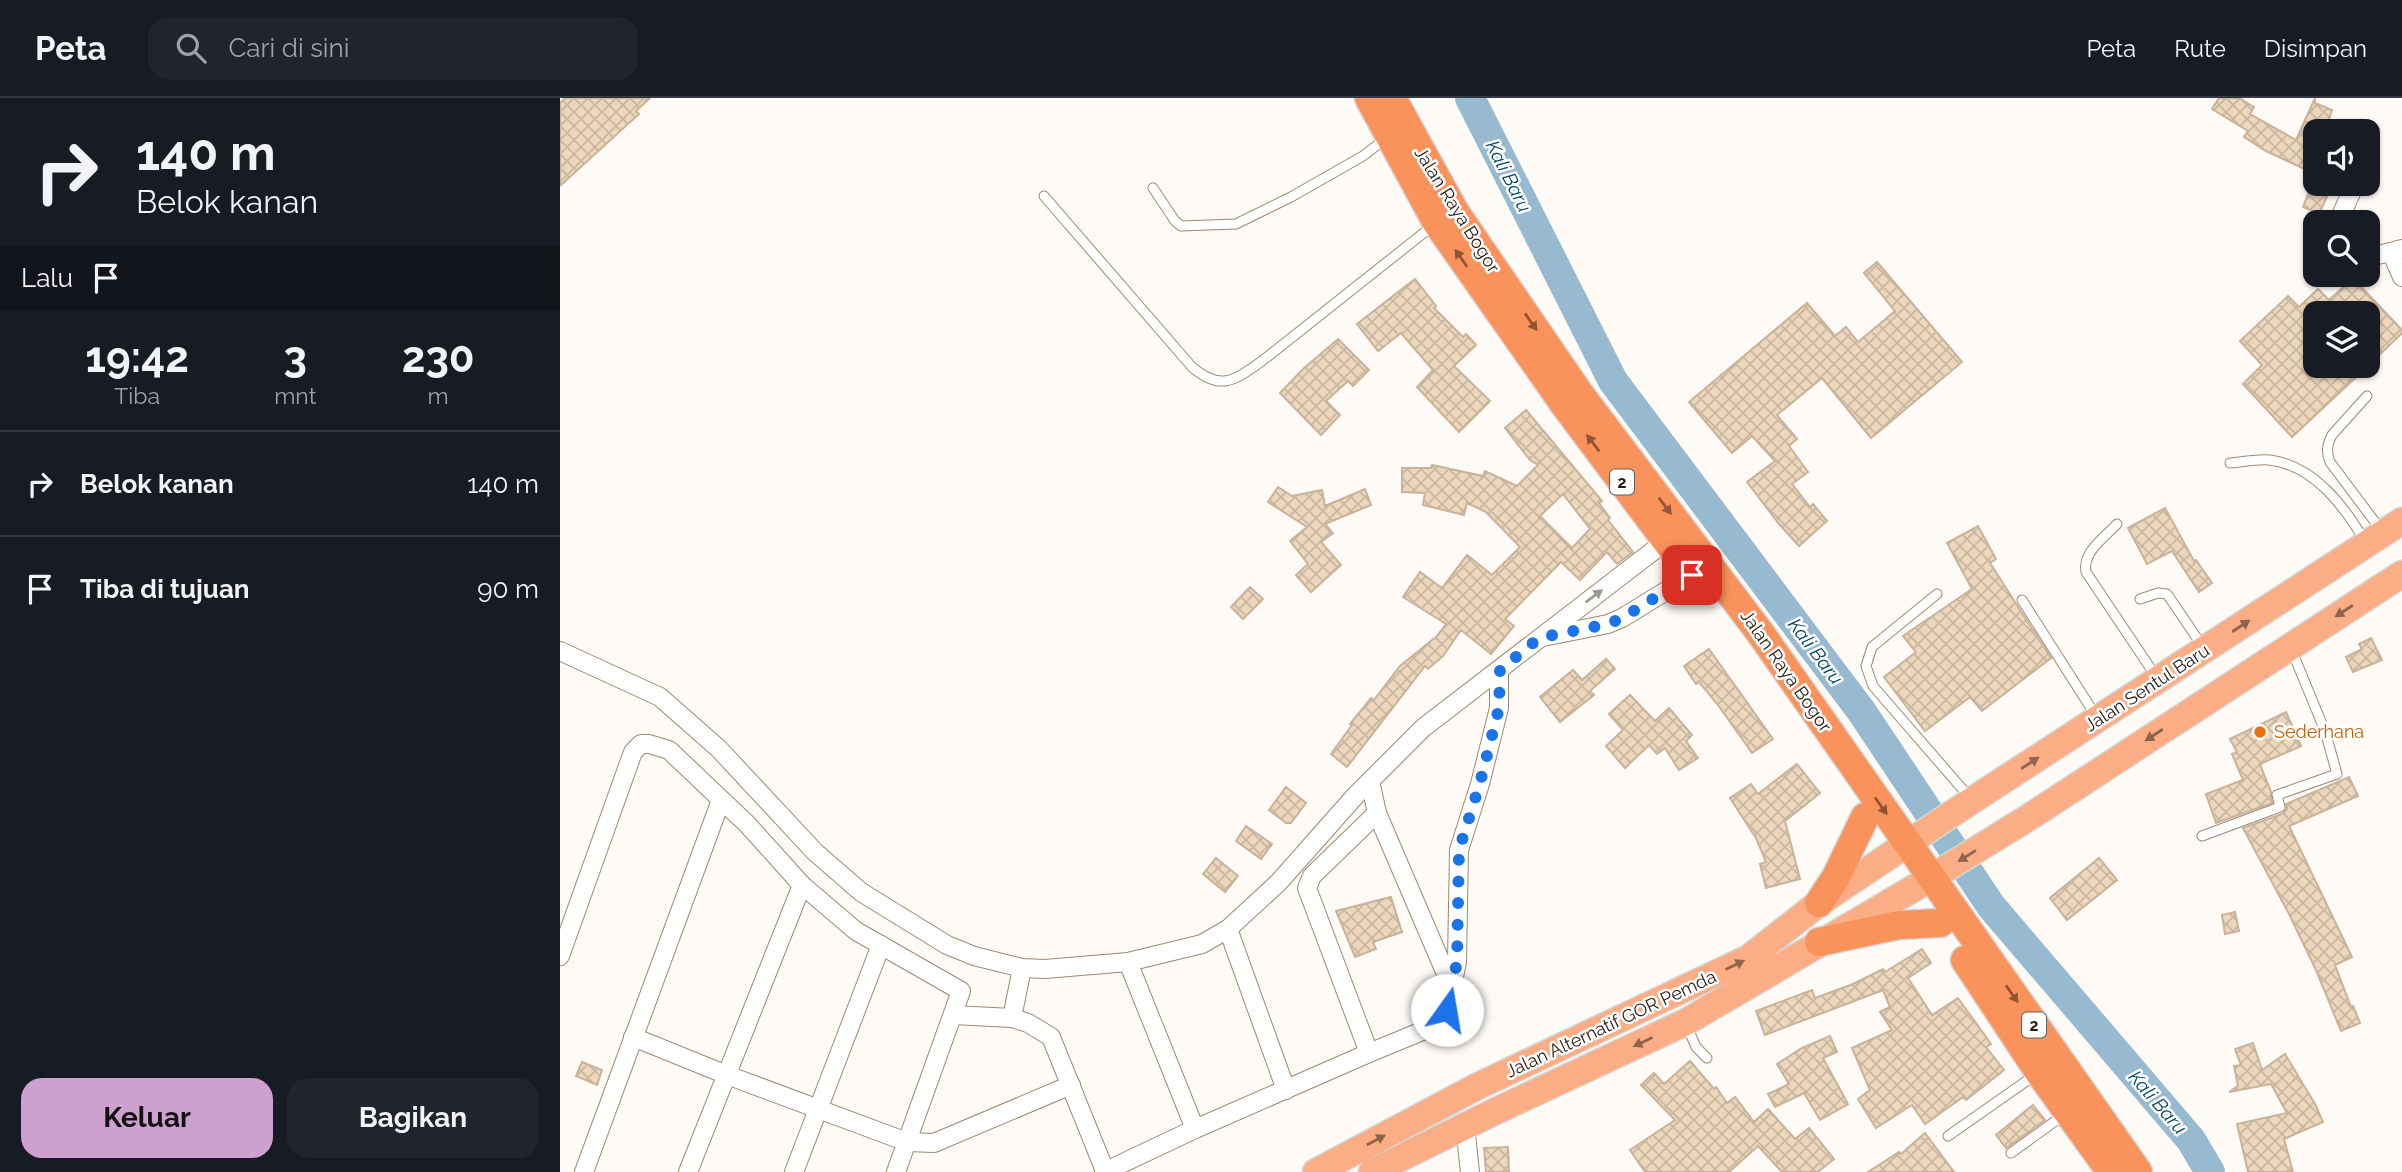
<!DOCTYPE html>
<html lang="id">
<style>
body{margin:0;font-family:Raleway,sans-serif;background:#20242c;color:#f1f3f6;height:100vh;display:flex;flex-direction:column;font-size:26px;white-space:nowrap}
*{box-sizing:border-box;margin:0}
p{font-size:23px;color:#9ea1a6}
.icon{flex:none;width:38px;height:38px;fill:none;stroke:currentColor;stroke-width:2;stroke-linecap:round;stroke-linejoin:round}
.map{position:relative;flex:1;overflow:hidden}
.sheet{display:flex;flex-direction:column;background:#171b24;width:560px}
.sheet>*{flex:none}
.top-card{background:#171b24;color:#f1f3f6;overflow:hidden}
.tools{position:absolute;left:1743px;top:21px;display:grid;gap:14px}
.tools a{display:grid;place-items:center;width:77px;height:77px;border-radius:14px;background:#171b24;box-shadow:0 2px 5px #0004;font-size:35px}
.pin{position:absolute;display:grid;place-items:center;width:60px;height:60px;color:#fff;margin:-30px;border-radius:14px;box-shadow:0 4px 10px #0006}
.me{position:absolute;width:77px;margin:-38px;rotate:13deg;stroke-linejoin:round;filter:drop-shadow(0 0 5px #0008)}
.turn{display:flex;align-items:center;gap:24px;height:147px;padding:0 21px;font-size:32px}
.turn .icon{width:91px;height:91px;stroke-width:2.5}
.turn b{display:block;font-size:49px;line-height:60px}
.then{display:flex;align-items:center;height:66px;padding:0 21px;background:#0003;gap:14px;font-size:26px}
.eta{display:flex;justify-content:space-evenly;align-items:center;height:119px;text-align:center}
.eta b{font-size:42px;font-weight:700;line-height:49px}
.button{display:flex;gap:14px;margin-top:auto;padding:14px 21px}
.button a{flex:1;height:80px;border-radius:21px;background:#cda0cf;color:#111;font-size:28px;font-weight:700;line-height:80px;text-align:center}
.button a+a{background:#20242c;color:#f1f3f6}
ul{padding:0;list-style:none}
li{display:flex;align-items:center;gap:21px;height:105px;padding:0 21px;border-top:2px solid #363941}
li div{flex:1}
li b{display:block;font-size:26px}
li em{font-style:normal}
header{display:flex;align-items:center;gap:42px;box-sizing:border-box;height:98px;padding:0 35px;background:#171b24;border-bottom:2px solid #363941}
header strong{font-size:33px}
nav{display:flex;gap:38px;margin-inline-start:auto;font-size:24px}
.search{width:490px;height:63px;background:#20242c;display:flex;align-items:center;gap:18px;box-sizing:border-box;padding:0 24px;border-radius:21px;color:#9ea1a6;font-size:26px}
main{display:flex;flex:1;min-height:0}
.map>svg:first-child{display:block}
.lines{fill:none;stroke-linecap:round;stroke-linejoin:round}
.river{stroke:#97bad0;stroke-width:30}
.building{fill:url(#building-cross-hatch);stroke:#c8b39a;stroke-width:2;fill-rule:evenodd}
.service-casing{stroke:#9e8972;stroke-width:11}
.minor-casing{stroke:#9e8972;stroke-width:20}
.primary-casing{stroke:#d7d6d4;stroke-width:29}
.trunk-casing{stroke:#d7d6d4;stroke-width:31}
.service{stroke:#fff;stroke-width:9}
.minor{stroke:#fff;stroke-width:18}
.primary{stroke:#fbad85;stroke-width:26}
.trunk{stroke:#fa925c;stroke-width:28}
.oneway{fill:#8e5637}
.oneway2{fill:#9c9894}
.oneway3{fill:#8f644c}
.route{stroke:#1a73e8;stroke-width:12;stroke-dasharray:0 21.6}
.food-dot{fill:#e8710a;stroke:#fff;stroke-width:2.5}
.labels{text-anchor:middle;stroke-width:5;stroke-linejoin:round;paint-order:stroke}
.shield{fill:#fff;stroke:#655f59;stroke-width:2}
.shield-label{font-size:16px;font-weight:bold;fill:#231b12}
.street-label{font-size:18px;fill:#231b12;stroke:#fff}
.food-label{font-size:18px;fill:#c56008;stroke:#fff;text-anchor:start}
.water-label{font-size:19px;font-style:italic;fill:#014564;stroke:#fff}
</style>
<header>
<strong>Peta</strong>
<div class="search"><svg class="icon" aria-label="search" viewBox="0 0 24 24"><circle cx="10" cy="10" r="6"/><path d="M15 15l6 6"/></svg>Cari di sini</div>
<nav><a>Peta</a><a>Rute</a><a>Disimpan</a></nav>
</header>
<main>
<section class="sheet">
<div class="top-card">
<div class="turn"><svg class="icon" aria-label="right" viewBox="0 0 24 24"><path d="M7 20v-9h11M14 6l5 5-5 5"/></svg><div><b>140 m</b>Belok kanan</div></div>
<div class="then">Lalu<svg class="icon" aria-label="arrive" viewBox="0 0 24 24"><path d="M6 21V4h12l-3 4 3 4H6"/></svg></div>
</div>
<div class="eta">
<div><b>19:42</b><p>Tiba</p></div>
<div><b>3</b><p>mnt</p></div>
<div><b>230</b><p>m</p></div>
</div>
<ul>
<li><svg class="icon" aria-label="right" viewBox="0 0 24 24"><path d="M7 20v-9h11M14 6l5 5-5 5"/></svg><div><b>Belok kanan</b></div><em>140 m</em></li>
<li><svg class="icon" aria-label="arrive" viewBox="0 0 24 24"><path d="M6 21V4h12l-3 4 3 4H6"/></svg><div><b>Tiba di tujuan</b></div><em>90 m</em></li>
</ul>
<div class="button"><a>Keluar</a><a>Bagikan</a></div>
</section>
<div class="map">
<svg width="1842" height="1074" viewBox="0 0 1842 1074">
<defs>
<pattern id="building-cross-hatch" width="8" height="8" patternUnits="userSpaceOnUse" patternTransform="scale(1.75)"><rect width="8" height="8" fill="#ecd6bc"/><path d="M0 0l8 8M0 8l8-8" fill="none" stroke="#cab7a1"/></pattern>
</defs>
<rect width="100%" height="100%" fill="#fefaf5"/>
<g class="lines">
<!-- river -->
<path class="river" d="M910,0L1053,283L1302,614L1431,808L1631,1042L1650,1074"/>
</g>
<!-- building -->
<g class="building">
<path d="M5,0H90L76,13L79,16L0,88V5Z"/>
<path d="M1659,0H1679L1694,9L1690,16L1736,42L1755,0V5L1772,12L1765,33H1755V76L1706,53L1684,39L1688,33L1652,11Z"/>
<path d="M1752,86H1773L1759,116L1743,109Z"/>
<path d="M1317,164L1402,264L1311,340L1262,280L1217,317L1237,341L1229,348L1248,374L1232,386L1250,409L1253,406L1267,423L1239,448L1219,426L1187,384L1215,363L1192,338L1172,355L1129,304L1247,205L1275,238L1286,229L1298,244L1335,213L1304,175Z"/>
<path d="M1793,180L1842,232V235L1808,268V215H1755V268H1808L1732,339L1683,286L1702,267L1680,243L1728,198L1739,209L1758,191L1769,202Z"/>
<path d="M855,181L876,208L874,210L903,239L906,236L916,247L894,268L930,303L899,334L857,289L873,272L841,235L818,253L797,226Z"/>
<path d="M778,241L809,272L793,288L788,283L766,303L780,317L761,337L720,295L743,271Z"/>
<path d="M966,312L1042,403L1039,405L1050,420L1048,422L1073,454L1057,466L1047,454L1020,482L1001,464L945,521L954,528L931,556L901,532L883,558L868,571L865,568L787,669L771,656L792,627L790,626L811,600L814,602L840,568L877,538L886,526L843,499L860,474L882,490L907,457L932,477L960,449L926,414L907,405L904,417L863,407L865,395L842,394V370H871L872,367L923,378L925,373L957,388L978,367L970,362L945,330ZM1003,396L1030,431L1012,450L980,418Z"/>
<path d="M718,389L732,398L762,392L765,408L805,391L811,407L765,426L773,435L761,444L781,467L751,494L736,477L748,466L730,443L747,429L708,404Z"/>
<path d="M1605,410L1634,463L1636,462L1652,485L1639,494L1612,453L1587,466L1568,430Z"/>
<path d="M1418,428L1436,461L1430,465L1491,560L1422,613L1410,599L1365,633L1324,579L1356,554L1343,538L1412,491L1387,445Z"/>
<path d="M690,489L703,501L683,521L671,509Z"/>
<path d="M1811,540L1822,562L1793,574L1786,559L1802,551L1799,546Z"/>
<path d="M1149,551L1213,641L1192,655L1158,607L1139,584L1136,586L1124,568Z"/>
<path d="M1046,561L1055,571L1030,593L1034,597L1000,624L980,599L1013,572L1022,582Z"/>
<path d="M1070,597L1095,623L1109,610L1132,637L1126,643L1138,660L1119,672L1105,650L1097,656L1089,647L1065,670L1046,648L1063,632L1049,616Z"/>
<path d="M1726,614L1741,648L1700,666L1711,694L1712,705L1656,725L1646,696L1683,682L1672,656L1677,654L1670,641Z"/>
<path d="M1237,666L1260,695L1225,723L1240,781L1206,790L1200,766L1206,764L1196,740L1170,700L1191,686L1198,696Z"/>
<path d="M1789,679L1798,698L1729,728L1792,859L1775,867L1791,909L1793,908L1800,925L1781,933L1756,872L1729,816L1683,730L1722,716L1727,711L1726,706Z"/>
<path d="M726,689L746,705L731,725H726L709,712Z"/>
<path d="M686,728L712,746L701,761L676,743Z"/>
<path d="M656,760L678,778L665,794L643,776Z"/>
<path d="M1539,760L1557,782L1507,822L1490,800Z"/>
<path d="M831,799L842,834L813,844L816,851L795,859L776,813Z"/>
<path d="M1675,814L1679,833L1665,836L1662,817Z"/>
<path d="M1362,851L1371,865L1348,880L1372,917L1398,900L1431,946L1426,949L1444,972L1406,1002L1403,999L1365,1026L1352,1007L1316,1030L1298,1001L1310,992L1292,950L1332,932L1320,914L1330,909L1323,892L1205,937L1196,913L1252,892L1255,900L1293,886L1323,871L1325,874Z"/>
<path d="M1270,938L1277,954L1263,960L1288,1006L1260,1022L1244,995L1215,1009L1208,996L1229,986L1217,966L1242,950Z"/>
<path d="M1693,945L1702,972L1725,956L1755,1006L1763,1024L1724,1041L1733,1074H1688L1677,1026L1727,1015L1711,986L1669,994L1678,988L1674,968L1681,967L1675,951Z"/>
<path d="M1130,963L1154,991L1156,989L1167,1005L1175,999L1194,1024L1208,1011L1235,1041L1249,1030L1274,1061L1258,1074H1222L1198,1048L1169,1074H1085L1070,1052L1115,1022L1081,987L1094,975L1104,986Z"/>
<path d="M22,964L42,972L37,987L16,978Z"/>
<path d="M1473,1007L1485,1022L1446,1050L1436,1037Z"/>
<path d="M1365,1035L1394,1074H1308L1339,1054L1341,1056Z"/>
<path d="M948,1049L949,1074H926L924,1050Z"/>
</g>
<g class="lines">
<defs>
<g id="service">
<path d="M593,90L615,123L621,128L676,126L731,99L803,58L825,41"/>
<path d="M484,98L632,269C661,294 675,282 702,263L875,126"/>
<path d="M1807,298L1772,337C1767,347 1766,354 1770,364L1821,432"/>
<path d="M1670,365C1683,364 1697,361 1709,362C1754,367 1785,409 1806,445"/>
<path d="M1557,426C1545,439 1522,454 1526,474L1597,580"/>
<path d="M1377,496L1312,549L1306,568L1313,588L1411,701"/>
<path d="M1580,501L1598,495L1607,496L1643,549"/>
<path d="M1462,502L1536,618"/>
<path d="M1642,738L1720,709L1717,697L1777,676L1765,633L1732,553"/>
<path d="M1126,926L1136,949L1147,960"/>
<path d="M1388,1038L1475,977"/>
<path d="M1451,1055L1505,1016"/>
</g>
<g id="minor">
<path d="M1808,47L1810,40"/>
<path d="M1778,124L1795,86"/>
<path d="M1842,151L1831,154L1842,179"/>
<path d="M1808,159L1831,154"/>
<path d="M983,539L1048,526L1062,520L1132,477"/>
<path d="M0,553L100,599L159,651L255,754L301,794L387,847L414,858L462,870L485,871L568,864L642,846L668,831L719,784L796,697L863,630L1106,443"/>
<path d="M810,683L817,715L892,890"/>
<path d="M817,715L752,778L747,790L809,955L877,927L887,912L897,864L899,752L920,686L939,610V572"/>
<path d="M668,831L726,992"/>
<path d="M0,858L73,654L81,646H89L109,652L187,726L242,787L296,833L401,893L336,1074"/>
<path d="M568,864L635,1031"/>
<path d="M462,870L452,920L468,925L491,939L545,1073"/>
<path d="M393,917L452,920"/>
<path d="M73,939L167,977L347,1044L374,1045L511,987"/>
<path d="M905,1028L910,1074"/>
<path d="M24,1074L161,702"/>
<path d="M128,1074L242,787"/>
<path d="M234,1074L321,847"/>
<path d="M544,1074L635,1031L809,955"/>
</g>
<g id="primary">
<path d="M756,1074L918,988L1189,860L1259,805L1402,709L1842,423"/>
<path d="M812,1074L938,1012L1126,924L1356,789L1471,718L1842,476"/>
</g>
<g id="trunk">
<path d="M809,0L877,125L1004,306L1143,492"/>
<path d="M832,0L895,114L1019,295L1201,536L1578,1074"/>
<path d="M1259,805L1276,779L1305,719"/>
<path d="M1259,844L1339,827L1380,825"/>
<path d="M1405,862L1479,974L1551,1074"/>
</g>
</defs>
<!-- service casing -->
<use href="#service" class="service-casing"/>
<!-- minor casing -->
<use href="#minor" class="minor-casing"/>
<!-- primary casing -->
<use href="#primary" class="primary-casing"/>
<!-- trunk casing -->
<use href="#trunk" class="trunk-casing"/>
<!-- service -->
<use href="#service" class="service"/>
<!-- minor -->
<use href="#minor" class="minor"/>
<!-- primary -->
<use href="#primary" class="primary"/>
<!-- trunk -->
<use href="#trunk" class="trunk"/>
</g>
<!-- one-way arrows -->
<defs><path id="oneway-solid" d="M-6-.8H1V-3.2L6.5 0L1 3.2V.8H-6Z" transform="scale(1.75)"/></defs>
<g class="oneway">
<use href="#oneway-solid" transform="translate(901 160) rotate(-125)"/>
<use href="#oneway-solid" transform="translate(971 224) rotate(55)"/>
<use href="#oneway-solid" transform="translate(1033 345) rotate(-127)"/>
<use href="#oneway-solid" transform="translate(1105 408) rotate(53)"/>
<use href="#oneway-solid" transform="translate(1321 708) rotate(55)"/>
<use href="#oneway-solid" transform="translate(1452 896) rotate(55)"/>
</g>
<use class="oneway2" href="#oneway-solid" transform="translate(1034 498) rotate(-37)"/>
<g class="oneway3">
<use href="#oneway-solid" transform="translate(1784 513) rotate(147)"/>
<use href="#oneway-solid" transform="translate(1681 528) rotate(-33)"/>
<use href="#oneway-solid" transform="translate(1594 637) rotate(147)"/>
<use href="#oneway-solid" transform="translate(1470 665) rotate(-33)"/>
<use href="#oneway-solid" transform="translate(1407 758) rotate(148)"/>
<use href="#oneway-solid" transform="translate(1175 867) rotate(-26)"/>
<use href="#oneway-solid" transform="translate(1083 944) rotate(155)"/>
<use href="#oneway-solid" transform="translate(816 1042) rotate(-28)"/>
</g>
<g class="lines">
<!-- route -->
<path class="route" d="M887,912L897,864L899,752L920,685L939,610L940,572L979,540L1048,526L1062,520L1132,477"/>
</g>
<!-- markers -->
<circle class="food-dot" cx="1700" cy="634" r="7"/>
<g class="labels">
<!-- shield labels -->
<g class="shield">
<rect x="1050" y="371.5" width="24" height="25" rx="5"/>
<rect x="1462" y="914.5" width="24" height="25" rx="5"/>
</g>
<g class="shield-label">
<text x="1062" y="390">2</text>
<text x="1474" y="933">2</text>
</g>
<!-- street labels -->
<g class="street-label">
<text transform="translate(897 112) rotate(58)" y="6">Jalan Raya Bogor</text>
<text transform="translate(1226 573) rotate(55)" y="6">Jalan Raya Bogor</text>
<text transform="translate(1587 590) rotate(-33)" y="6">Jalan Sentul Baru</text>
<text transform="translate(1051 926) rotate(-25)" y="6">Jalan Alternatif GOR Pemda</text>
</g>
<!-- food labels -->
<g class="food-label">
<text x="1714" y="640">Sederhana</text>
</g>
<!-- water labels -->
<g class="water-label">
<text transform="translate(949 78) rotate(63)" y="7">Kali Baru</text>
<text transform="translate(1256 553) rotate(53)" y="7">Kali Baru</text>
<text transform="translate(1598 1004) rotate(49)" y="7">Kali Baru</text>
</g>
</g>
</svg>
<div class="tools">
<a><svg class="icon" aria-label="sound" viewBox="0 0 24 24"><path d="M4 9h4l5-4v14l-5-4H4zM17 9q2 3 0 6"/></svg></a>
<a><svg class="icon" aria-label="search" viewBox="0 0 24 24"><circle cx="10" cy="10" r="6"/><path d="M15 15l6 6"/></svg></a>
<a><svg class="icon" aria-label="layers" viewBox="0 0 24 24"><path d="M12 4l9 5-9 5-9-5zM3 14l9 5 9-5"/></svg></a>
</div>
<div class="pin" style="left:1132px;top:477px;background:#d93025"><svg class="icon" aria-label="arrive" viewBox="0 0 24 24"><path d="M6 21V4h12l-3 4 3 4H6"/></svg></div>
<svg class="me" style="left:887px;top:912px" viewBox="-20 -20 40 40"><circle r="19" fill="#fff"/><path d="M0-13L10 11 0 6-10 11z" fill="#1a73e8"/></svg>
</div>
</main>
